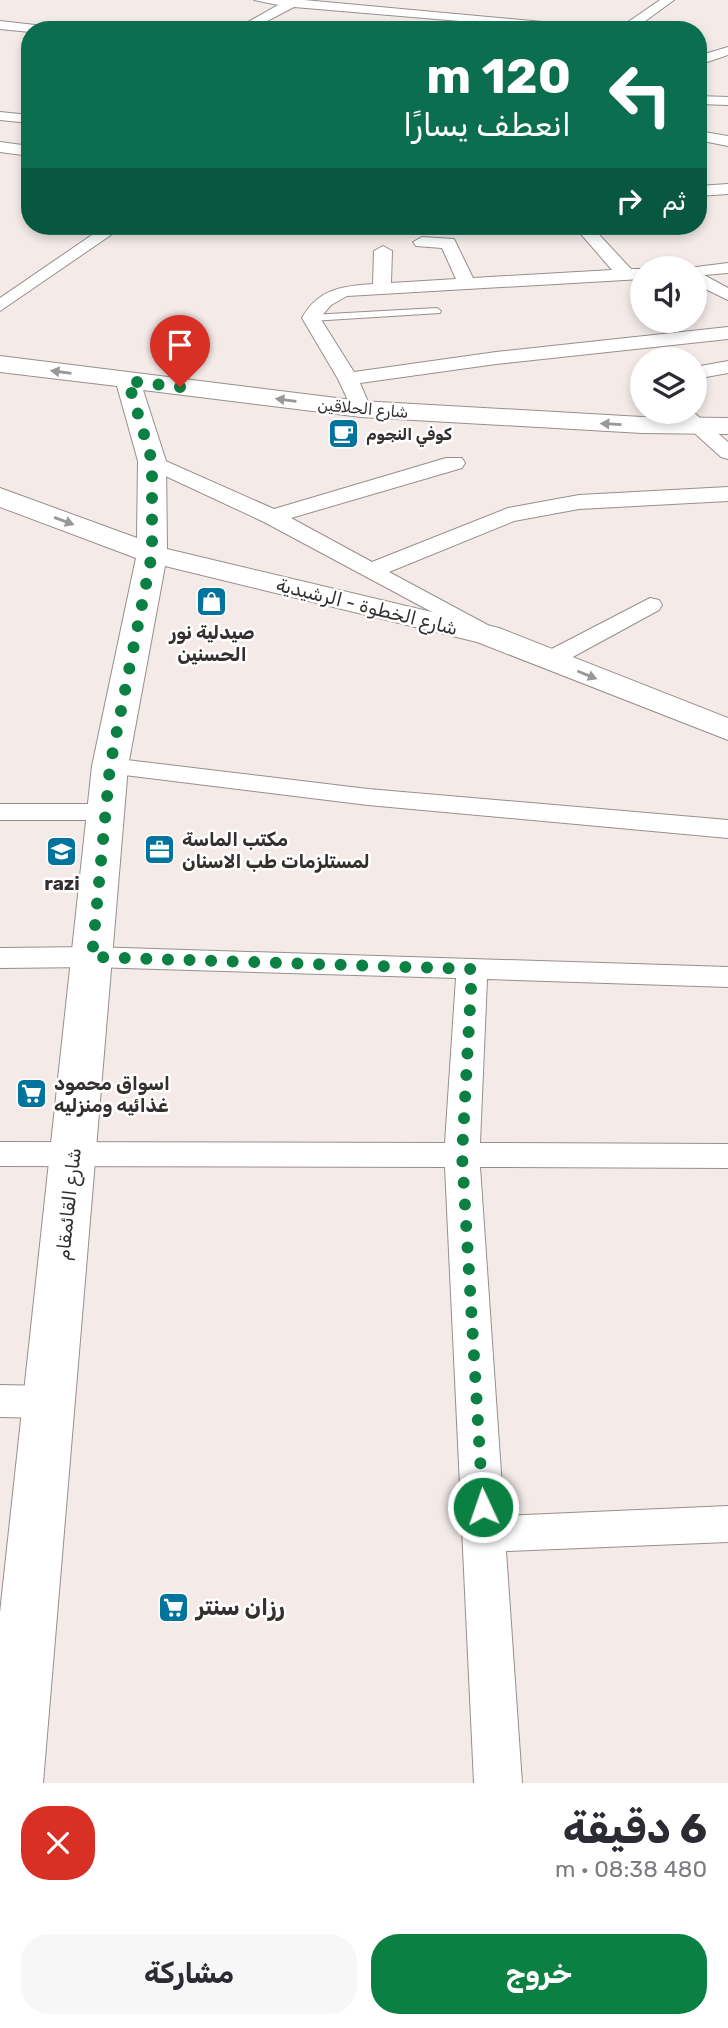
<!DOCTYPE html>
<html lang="ar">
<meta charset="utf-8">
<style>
body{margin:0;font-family:Rubik,Vazirmatn,sans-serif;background:#f7f7f7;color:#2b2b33;direction:rtl;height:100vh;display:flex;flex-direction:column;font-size:26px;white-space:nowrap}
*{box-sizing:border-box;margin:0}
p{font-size:23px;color:#7c7c81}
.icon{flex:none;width:38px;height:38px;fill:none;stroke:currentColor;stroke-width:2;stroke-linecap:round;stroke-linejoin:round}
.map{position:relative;height:1783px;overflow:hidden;direction:ltr}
.sheet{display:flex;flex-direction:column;background:#fff;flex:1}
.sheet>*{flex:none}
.guide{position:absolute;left:21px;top:21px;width:686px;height:214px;border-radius:28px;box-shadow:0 4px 10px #0003;direction:rtl;background:#0b6e4f;color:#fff;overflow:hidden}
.controls{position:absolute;left:630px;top:256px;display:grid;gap:14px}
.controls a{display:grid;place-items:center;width:77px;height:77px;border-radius:50%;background:#fff;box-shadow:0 4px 10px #0003;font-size:35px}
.pin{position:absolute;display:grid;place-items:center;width:60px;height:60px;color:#fff;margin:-72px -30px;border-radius:50% 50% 50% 0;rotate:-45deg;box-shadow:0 0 7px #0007}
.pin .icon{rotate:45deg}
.me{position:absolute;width:77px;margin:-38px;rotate:357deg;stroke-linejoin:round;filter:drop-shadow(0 0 5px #0008)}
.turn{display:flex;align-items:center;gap:24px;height:147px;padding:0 21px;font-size:32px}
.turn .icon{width:91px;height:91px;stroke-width:2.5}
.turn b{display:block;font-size:49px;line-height:60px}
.then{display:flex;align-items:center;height:66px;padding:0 21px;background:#0003;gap:14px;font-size:26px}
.round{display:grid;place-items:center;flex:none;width:74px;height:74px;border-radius:28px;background:#f7f7f7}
.headline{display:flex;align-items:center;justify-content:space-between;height:119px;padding:0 21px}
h1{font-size:42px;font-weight:700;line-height:52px}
.action{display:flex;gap:14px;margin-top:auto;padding:14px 21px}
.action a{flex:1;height:80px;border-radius:28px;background:#0b8043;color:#fff;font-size:28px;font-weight:700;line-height:80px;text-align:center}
.action a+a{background:#f7f7f7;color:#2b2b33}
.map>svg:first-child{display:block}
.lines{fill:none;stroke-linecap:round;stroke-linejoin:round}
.lane-casing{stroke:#978f8d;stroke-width:2}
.street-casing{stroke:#978f8d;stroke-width:2}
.secondary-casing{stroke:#978f8d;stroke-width:2}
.lane{fill:#fff;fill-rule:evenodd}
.street{fill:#fff;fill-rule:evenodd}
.secondary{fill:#fff;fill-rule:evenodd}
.oneway{fill:#999897}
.route{stroke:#0b8043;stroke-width:12;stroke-dasharray:0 21.6}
.labels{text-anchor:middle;stroke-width:5;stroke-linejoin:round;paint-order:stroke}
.far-street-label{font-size:16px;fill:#33302f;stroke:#fff}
.far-poi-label{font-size:16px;font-weight:bold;fill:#33302f;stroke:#fff;text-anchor:start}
.street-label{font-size:19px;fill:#33302f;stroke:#fff}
.poi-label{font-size:19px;font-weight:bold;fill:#33302f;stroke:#fff}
.near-poi-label{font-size:23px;font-weight:bold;fill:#33302f;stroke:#fff;text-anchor:start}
</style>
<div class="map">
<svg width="728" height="1783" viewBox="0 0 728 1783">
<rect width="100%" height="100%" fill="#f4ebe9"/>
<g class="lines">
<defs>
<path id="lane" d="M437,308L441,311L440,313L311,321L307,318L311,315Z"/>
<g id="street">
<path d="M254,0H304L618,29L660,0H674L633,30H565L294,7L250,30H234L278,5Z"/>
<path d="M0,21L44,26L50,30H30V32L0,29Z"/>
<path d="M728,47V55L698,65V56Z"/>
<path d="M698,96L728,97V105L698,104Z"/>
<path d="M0,112L30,115V123L0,120Z"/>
<path d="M698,131L728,136V146L698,140Z"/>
<path d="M0,142L30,146V156L0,152Z"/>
<path d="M728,184V194L698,196V186Z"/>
<path d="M105,226H124L0,311V298Z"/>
<path d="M574,226H591L631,269H642V279L347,296L331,305L320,318L354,372L496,352L728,327V339L496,364L360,383L371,409L361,415L354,413L338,379L302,318C318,289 342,286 373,284L374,251L383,246L392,251L391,283L456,279L442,248L416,246L413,242L422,237L454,239L473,278L612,270Z"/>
<path d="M728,263V273L704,275L728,288V300L695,284V268H688Z"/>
<path d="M728,361V373L695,379V367Z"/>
<path d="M670,411H692L728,442V459L721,457Z"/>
<path d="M152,455L274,509L446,458H462L465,463L462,468L291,518L372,562L508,508L579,495L728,487V501L579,509L514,521L389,572L497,630L500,635L497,640L488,642L264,522L144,466L141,461L144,456Z"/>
<path d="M650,598L659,600L662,605L659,610L558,665H540L536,660L540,655Z"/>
<path d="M110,758L368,789L728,820V838L368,805L100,772L96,766L100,760Z"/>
<path d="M0,804H106L116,806L120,812L116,818L106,820H0Z"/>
<path d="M92,947L728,967V987L487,979L480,1143L728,1144V1168L480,1167L504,1516L728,1506V1542L506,1551L522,1783H474L445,1167L0,1166V1142L445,1143L456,978L92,967L0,968V948Z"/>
<path d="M0,1385L49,1386L63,1391L69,1402L63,1413L49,1418L0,1417Z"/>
</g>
<path id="secondary" d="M0,356L361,401L642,417L728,418V434L642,433L361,417L143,390L166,461L167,549L499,628L728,718V740L477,642L165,566L128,766L43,1783H0V1613L92,766L136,558L0,507V488L137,538L138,461L117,386L0,372Z"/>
</defs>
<!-- lane casing -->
<use href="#lane" class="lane-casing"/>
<!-- street casing -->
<use href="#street" class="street-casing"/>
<!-- secondary casing -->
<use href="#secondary" class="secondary-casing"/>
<!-- lane -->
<use href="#lane" class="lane"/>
<!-- street -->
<use href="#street" class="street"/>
<!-- secondary -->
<use href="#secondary" class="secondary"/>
</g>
<!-- one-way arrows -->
<defs><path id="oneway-solid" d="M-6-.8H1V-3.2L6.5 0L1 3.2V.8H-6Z" transform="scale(1.75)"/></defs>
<g class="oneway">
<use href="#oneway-solid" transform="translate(61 372) rotate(-172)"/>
<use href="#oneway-solid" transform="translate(286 400) rotate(-173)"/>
<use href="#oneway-solid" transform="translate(611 424) rotate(-177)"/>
<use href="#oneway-solid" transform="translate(64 521) rotate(20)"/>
<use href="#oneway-solid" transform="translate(587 675) rotate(22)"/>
</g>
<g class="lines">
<!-- route -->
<path class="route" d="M180,387L128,381L152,461V554L110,766L92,957L472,969L462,1155L483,1507"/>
</g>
<!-- icons -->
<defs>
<symbol id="cafe-square" viewBox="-11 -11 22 22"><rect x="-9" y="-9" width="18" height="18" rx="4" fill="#01749e" stroke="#fff"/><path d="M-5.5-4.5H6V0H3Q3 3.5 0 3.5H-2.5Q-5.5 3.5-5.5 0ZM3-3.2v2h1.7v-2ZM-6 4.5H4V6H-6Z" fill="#fff"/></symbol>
<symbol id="shop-square" viewBox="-11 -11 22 22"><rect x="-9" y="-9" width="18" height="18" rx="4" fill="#01749e" stroke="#fff"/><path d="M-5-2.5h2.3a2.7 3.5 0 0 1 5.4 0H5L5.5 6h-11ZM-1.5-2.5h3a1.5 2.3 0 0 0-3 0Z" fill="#fff"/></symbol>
<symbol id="office-square" viewBox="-11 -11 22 22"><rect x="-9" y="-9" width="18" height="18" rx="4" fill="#01749e" stroke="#fff"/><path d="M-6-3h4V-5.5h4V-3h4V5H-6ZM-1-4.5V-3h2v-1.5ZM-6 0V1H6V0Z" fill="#fff"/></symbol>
<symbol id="school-square" viewBox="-11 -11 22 22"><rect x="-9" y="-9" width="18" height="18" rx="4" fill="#01749e" stroke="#fff"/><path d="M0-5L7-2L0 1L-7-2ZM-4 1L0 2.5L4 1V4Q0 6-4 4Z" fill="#fff"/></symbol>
<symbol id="supermarket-square" viewBox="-11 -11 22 22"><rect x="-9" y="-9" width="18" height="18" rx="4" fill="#01749e" stroke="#fff"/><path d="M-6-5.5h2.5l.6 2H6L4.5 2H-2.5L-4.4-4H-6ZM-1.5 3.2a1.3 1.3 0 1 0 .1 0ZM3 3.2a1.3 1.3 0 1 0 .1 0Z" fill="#fff"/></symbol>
</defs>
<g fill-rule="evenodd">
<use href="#cafe-square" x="326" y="416" width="35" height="35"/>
<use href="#shop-square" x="194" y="584" width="35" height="35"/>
<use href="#office-square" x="142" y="832" width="35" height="35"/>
<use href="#school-square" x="44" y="834" width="35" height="35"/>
<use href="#supermarket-square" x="14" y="1076" width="35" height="35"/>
<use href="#supermarket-square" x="156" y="1590" width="35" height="35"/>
</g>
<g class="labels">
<!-- far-street labels -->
<g class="far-street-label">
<text transform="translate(363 408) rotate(5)" y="6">شارع الحلاقين</text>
</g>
<!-- far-poi labels -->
<g class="far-poi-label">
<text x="366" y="440">كوفي النجوم</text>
</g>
<!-- street labels -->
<g class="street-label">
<text transform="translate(367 606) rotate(14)" y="7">شارع الخطوة - الرشيدية</text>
<text transform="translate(68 1204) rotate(-84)" y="7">شارع القائمقام</text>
</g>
<!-- poi labels -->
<g class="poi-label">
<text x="212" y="639">صيدلية نور<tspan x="212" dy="22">الحسنين</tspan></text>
<text x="182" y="846" text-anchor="start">مكتب الماسة<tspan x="182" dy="22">لمستلزمات طب الاسنان</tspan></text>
<text x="62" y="890">razi</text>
<text x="54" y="1090" text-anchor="start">اسواق محمود<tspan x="54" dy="22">غذائيه ومنزليه</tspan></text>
</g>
<!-- near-poi labels -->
<g class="near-poi-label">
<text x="196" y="1615">رزان سنتر</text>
</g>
</g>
</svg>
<div class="controls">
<a><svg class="icon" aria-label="sound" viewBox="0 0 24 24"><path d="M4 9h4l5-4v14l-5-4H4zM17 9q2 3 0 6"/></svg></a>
<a><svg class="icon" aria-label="layers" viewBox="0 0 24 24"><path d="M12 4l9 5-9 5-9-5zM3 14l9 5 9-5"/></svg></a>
</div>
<div class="pin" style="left:180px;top:387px;background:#d93025"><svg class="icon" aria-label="arrive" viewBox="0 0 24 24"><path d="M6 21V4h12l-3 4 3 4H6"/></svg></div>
<svg class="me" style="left:483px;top:1507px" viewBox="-20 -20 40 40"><circle r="17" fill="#0b8043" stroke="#fff" stroke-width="3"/><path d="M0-11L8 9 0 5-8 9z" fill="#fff"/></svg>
<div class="guide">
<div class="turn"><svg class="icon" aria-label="left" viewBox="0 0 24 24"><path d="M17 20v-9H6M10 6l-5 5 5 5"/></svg><div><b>120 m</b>انعطف يسارًا</div></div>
<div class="then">ثم<svg class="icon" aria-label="right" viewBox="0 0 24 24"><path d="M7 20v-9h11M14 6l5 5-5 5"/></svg></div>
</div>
</div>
<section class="sheet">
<div class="headline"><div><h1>6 دقيقة</h1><p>480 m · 08:38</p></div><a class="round" style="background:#d93025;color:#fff"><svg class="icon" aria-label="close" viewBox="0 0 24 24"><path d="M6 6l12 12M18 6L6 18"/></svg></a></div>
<div class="action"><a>خروج</a><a>مشاركة</a></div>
</section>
